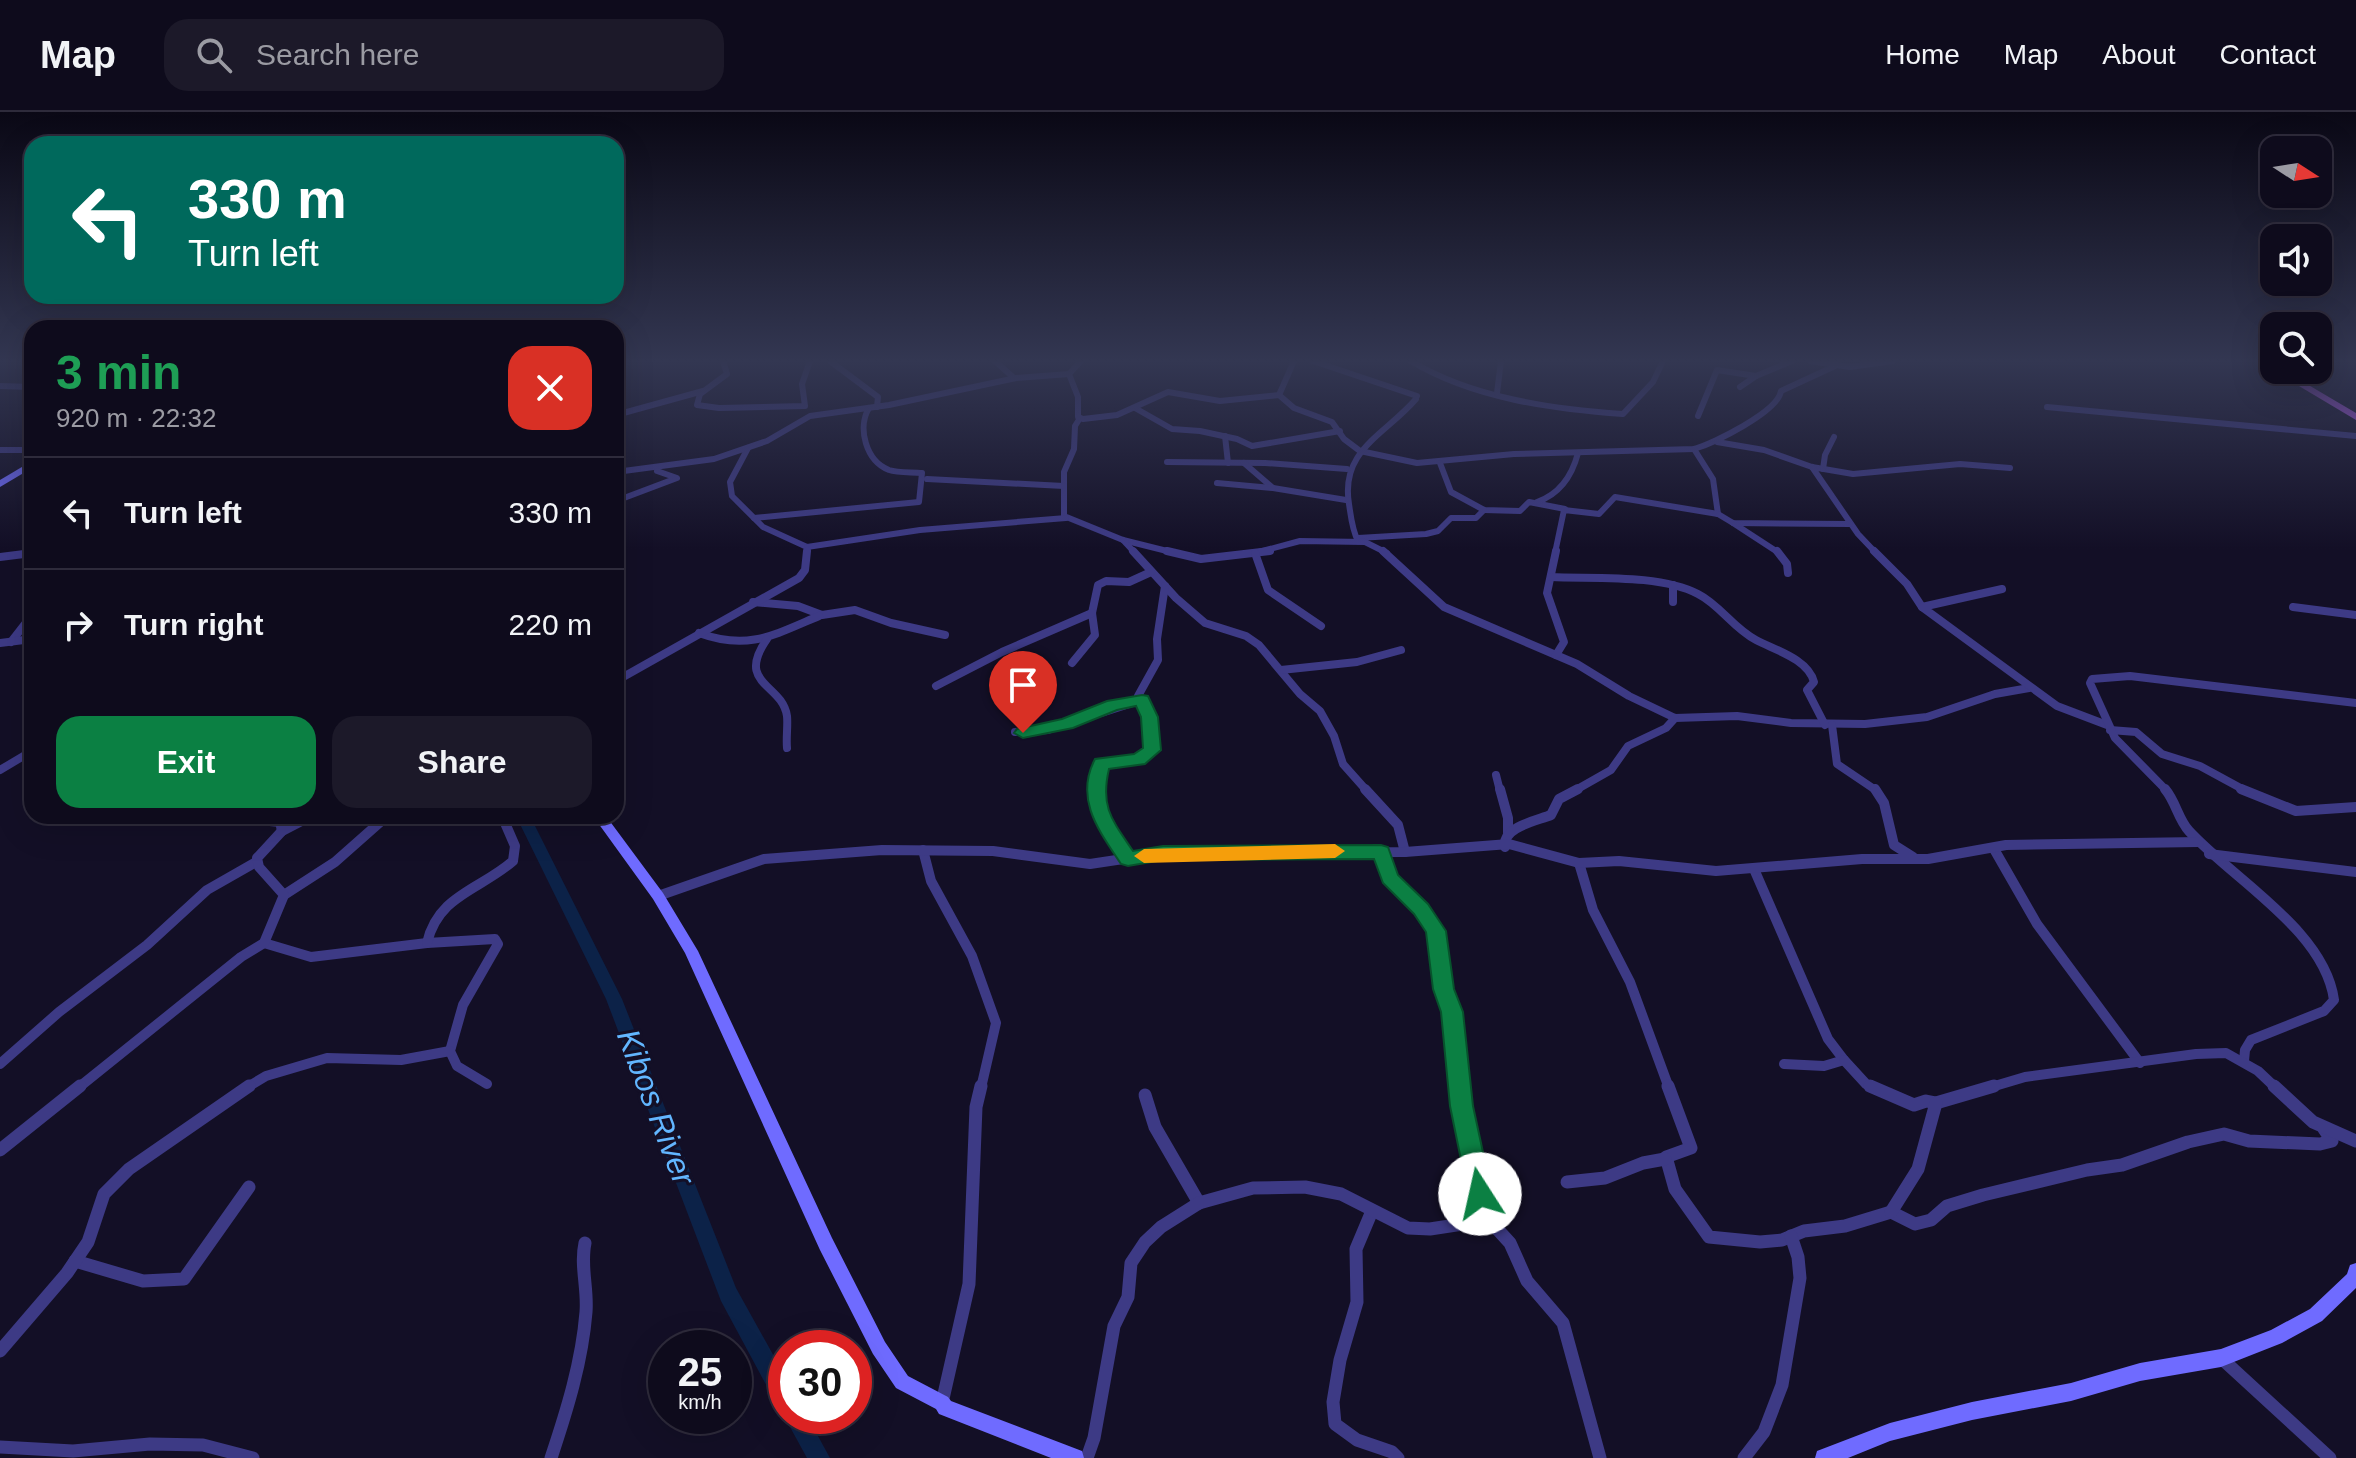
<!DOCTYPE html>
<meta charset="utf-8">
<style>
body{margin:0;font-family:Arial,sans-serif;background:#1c1929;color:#f1f3f6;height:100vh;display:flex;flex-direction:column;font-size:30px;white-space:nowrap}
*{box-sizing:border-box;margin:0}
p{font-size:26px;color:#9b9ba3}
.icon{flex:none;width:44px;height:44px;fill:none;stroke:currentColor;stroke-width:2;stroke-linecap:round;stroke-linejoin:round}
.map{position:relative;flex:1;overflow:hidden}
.sheet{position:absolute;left:24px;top:208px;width:600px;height:504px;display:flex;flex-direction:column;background:#0e0b1c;border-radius:24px;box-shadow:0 8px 32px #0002,0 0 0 2px #2e2b3b}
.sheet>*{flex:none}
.banner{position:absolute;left:24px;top:24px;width:600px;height:168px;border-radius:24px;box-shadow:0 8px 32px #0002,0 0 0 2px #2e2b3b;background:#00695c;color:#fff;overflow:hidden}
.needle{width:52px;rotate:102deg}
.buttons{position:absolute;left:2260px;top:24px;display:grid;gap:16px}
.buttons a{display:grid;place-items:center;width:72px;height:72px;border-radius:16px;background:#0e0b1c;box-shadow:0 8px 32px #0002,0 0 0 2px #2e2b3b;font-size:40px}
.speed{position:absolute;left:648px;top:1218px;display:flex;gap:16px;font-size:40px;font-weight:700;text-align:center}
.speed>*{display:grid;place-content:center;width:104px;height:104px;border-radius:50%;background:#0e0b1c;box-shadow:0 8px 32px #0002,0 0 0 2px #2e2b3b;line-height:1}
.speed small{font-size:20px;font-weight:400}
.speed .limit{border:12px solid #d22;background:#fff;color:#111}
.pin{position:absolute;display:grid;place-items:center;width:68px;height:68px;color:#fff;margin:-82px -34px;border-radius:50% 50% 50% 0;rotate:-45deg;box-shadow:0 0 8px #0007}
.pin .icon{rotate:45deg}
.me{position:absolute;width:88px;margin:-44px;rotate:350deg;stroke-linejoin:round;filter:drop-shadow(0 0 6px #0008)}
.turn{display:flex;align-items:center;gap:28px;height:168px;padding:0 32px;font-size:36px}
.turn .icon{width:104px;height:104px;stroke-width:2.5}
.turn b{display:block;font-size:56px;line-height:68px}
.round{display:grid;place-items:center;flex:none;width:84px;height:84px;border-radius:24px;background:#1c1929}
.head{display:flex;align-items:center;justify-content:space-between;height:136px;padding:0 32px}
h1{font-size:48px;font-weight:600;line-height:60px;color:#1e9e55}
.action{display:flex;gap:16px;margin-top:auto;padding:16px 32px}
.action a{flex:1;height:92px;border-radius:24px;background:#0b8043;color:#fff;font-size:32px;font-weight:600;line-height:92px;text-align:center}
.action a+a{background:#1c1929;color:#f1f3f6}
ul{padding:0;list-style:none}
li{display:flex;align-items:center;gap:24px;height:112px;padding:0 32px;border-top:2px solid #2e2b3b}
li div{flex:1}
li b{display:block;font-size:30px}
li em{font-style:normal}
header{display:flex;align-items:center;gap:48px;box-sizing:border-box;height:112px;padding:0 40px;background:#0e0b1c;border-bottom:2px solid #2e2b3b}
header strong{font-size:38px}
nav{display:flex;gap:44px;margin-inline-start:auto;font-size:28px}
.search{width:560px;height:72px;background:#1c1929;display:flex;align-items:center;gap:20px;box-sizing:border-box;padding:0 28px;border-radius:24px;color:#9b9ba3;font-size:30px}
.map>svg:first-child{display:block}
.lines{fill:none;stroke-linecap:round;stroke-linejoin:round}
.river{fill:#0c2248;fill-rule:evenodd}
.minor-far3{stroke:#3d3a85;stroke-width:6}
.minor-far2{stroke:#3d3a85;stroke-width:8}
.minor-far1{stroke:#3d3a85;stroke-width:10}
.minor{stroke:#3d3a85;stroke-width:13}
.secondary{fill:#6f6bff;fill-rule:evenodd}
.primary{fill:#c25bff;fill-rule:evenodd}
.route{fill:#0b8043;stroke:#07532c;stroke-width:2}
.slow{fill:#f59e0b}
.labels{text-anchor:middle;stroke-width:6;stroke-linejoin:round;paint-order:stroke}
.near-water-label{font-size:32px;font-style:italic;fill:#62b6ff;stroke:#130f26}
</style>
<header>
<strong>Map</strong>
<div class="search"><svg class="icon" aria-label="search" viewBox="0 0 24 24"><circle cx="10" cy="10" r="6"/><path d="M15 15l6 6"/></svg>Search here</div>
<nav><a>Home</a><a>Map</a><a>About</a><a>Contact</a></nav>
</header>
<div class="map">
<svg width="2356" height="1346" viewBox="0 0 2356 1346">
<rect width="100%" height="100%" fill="#130f26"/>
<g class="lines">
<!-- river -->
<g class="river">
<path d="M516,704H530L622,887L736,1176L786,1266V1298L778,1295L721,1189L606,887Z"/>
<path d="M786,1300V1304H807L830,1346H807L784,1304Z"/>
</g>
<!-- minor-far3 -->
<g class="minor-far3">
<path d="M723,249L727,262L700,282L697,293L719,296L805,294L802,272L810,249"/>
<path d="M830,249L878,285L877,295"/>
<path d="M995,249L1014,266"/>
<path d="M1313,249L1417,284"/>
<path d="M1411,249C1472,286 1552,297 1623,302L1653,270L1663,249"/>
<path d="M1810,249L1850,255L1893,249"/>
<path d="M1069,262L1081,249"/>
<path d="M0,274L32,275"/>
<path d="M1740,275L1756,264L1792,249"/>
<path d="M1497,281L1501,249"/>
<path d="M1279,283L1294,296L1332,310L1344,327L1360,339L1417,351L1514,342L1694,337C1714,331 1778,300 1781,279L1835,254"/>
<path d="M2047,295L2356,324"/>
<path d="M1135,296L1172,317L1200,319L1237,327L1252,334L1340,319"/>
<path d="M616,303L703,279"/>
<path d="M1698,304L1717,258L1756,264"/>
<path d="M1080,306L1075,314L1074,337L1064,360V404L1123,428L1175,441"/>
<path d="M1225,324L1228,351"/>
<path d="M1717,330L1764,338L1812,355L1853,362L1960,352L2010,356"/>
<path d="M748,336L730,370L732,384L763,415L807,435L920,418L1066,406"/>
<path d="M1694,337L1713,367L1718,402"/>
<path d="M0,338H32"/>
<path d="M1167,350L1265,351L1347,357"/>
<path d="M1244,351L1273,376L1346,388"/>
<path d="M1440,351L1451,380L1484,398L1520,399L1529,390L1565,397"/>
<path d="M1812,355L1858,422L1876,441"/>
<path d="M1823,357L1825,343L1834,325"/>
<path d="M616,360L714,347L767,329L810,304L889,293L1016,266L1069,262L1078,285V305L1083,307L1117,303L1168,280L1220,289L1279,283L1294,249"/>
<path d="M927,367L1064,374"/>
<path d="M1217,371L1273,376"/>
<path d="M616,389L677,366L657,359"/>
<path d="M1537,390C1560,382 1572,364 1578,341"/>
<path d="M754,406L919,390L922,361C912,360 898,361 889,358C866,349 857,316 869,296"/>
<path d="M1733,411L1779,441"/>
<path d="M1358,426L1426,422L1438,419L1451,406H1476L1484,398"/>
<path d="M1123,428L1135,441"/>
<path d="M1358,429C1352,418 1351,405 1349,392C1340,338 1385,323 1416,287"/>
<path d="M807,441V435"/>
<path d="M1255,441L1300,429L1365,430L1387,441"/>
<path d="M1555,441L1564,398L1599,402L1615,385L1718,402L1733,411L1850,412"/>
</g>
<!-- minor-far2 -->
<g class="minor-far2">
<path d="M1133,439L1176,486L1205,511L1246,524L1259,533L1300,582L1320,599L1334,624L1343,652L1367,679"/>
<path d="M1167,439L1201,447L1270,439"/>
<path d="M1383,439L1444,495L1577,552L1629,584L1675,606L1737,604L1791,611L1865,612L1927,605L1995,582L2029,576"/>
<path d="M1556,439L1547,481L1564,530L1556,543"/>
<path d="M1777,439L1787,452L1788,461"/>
<path d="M1874,439L1907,472L1922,495"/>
<path d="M1255,441L1268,478L1321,514"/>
<path d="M0,445L32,441"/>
<path d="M1551,465C1594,467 1660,462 1698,482C1720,493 1733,516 1756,528C1775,538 1808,547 1814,570L1807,578L1825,613"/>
<path d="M1673,473V490"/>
<path d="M2002,477L1922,495L2057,594L2107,613"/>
<path d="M753,490L798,494L822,503L855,498L891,511L945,523"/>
<path d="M2293,495L2356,503"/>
<path d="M699,521C748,539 774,523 819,504"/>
<path d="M767,527C735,573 782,571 787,604C788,613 786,626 787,636"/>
<path d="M11,530L32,503"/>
<path d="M0,531L32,527"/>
<path d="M32,548L29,552L32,560"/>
<path d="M1072,551L1095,523L1092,501L1098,473L1106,469L1129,470L1151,460"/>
<path d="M1281,558L1357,550L1401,538"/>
<path d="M616,569L799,466L805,458L807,439"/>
<path d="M936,574L1002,540L1092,501"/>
<path d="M1832,613L1837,652L1877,679"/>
<path d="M2110,618L2136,620L2162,642L2200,654L2246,679"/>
<path d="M1015,620L1048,618L1142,588"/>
<path d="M0,658L32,639"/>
<path d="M1496,663L1500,679"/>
<path d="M1094,679L1095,663L1101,651L1139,648L1152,638L1149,605L1138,584L1158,548L1157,527L1165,474"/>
<path d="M1574,679L1611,658L1628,634L1666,616L1675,606"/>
<path d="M2167,679L2115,626L2090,571L2092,567L2130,564L2356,591"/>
</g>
<!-- minor-far1 -->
<g class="minor-far1">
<path d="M1094,677L1100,701L1128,747"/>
<path d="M1365,677L1398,713L1405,740"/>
<path d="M1500,677L1508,706V721"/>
<path d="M1875,677L1884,691L1894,733L1913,745"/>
<path d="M2165,677C2176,690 2178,707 2189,719C2234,768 2325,819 2334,888L2324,899L2251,928L2245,938L2244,949"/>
<path d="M2241,677L2296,699L2356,695"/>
<path d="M219,704L280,710L282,719"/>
<path d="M1505,735C1502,715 1536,709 1551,703L1559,687L1578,677"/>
<path d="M1994,737L2037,812L2140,951"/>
<path d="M923,738L931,769L972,844L996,911L981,976"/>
<path d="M1381,740L1390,766L1421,797L1436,819L1443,877L1452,900L1459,976"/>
<path d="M2209,742L2356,760"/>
<path d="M1579,751L1593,798L1630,870L1669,976"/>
<path d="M1754,757L1828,927L1844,948L1824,954L1784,952"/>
<path d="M284,783L335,750L387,704"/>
<path d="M658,784L764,747L882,738L993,739L1090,752L1163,741L1405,740L1509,732L1579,751L1619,749L1716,759L1862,747H1928L2006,733L2199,730"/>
<path d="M264,831L311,845L427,831L495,827L498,832L463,893L450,939L457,954L487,972"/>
<path d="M427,831C438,783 480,778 513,749L515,734L502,704"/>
<path d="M1844,948L1866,972L1875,976"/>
<path d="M0,952L59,900L147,833L207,778L256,750"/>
<path d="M78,976L241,845L264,831L284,783L259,755L257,746L282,719L311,704"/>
<path d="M246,976L266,964L327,946L401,948L450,939"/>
<path d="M1988,976L2025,965L2196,942L2226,941L2258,959L2276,976"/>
</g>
<!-- minor -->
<g class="minor">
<path d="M1459,974L1480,1082L1489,1108L1510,1131L1527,1169L1563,1211L1600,1346"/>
<path d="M1668,974L1691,1036L1666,1045L1675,1077L1709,1125L1760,1130L1782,1128L1804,1119L1845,1114L1891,1100L1915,1112L1931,1108L1947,1094L1983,1083L2087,1058L2122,1053L2188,1030L2224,1022L2249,1029L2320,1032L2332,1029L2324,1017"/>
<path d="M1870,974L1914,993L1926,989L1936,991L1994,974"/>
<path d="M2274,974L2313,1010L2356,1029"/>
<path d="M1145,983L1155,1015L1199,1091"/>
<path d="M0,1038L80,974"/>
<path d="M1567,1070L1605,1066L1643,1051L1665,1047"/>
<path d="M1372,1099L1356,1137L1357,1190L1340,1248L1333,1290L1335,1312L1357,1328L1392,1340L1398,1346"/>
<path d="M1891,1100L1918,1057L1936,991"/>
<path d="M75,1149L143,1169L184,1167L249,1075"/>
<path d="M0,1239L67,1161L88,1130L104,1082L129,1057L249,974"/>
<path d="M2221,1246L2330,1346"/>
<path d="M942,1291L969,1172L976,995L981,974"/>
<path d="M0,1335L73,1339L150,1332L203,1333L253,1346"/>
<path d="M551,1346C567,1298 582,1250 586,1200C588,1176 580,1154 585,1131"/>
<path d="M1087,1346L1094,1326L1114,1214L1128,1185L1131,1151L1145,1130L1161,1115L1199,1091L1253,1076L1305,1075L1341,1082L1408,1116L1430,1117L1489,1108"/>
<path d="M1744,1346L1764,1320L1782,1273L1800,1166L1798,1145L1791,1124"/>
</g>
<!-- secondary -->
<g class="secondary">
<path d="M32,349V356L0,375V368Z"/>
<path d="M593,704H606L663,781L698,839L832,1126L885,1230L908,1264L948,1285L951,1289L1082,1339L1084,1346H1051L939,1302L936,1297L896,1276L873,1242L820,1138L685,841L653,787Z"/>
<path d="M2356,1151V1176L2322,1209L2282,1231L2221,1255L2140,1269L2071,1289L1972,1308L1890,1329L1848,1346H1815L1817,1339L1890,1311L1972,1290L2071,1271L2140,1251L2221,1237L2271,1218L2310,1197L2347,1162L2350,1153Z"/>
</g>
<!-- primary -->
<path class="primary" d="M2257,249H2269L2274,252V258H2283L2356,301V308Z"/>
</g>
<!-- sky -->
<linearGradient id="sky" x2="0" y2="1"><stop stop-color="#0a0815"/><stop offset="0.57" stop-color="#333752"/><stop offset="1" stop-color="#333752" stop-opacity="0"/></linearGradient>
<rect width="2356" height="437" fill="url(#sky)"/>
<!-- route -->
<path class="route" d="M1142,583L1148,584L1158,605L1161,638L1145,652L1109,657C1100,695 1112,708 1133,739L1163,734L1381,733L1388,735L1398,763L1428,792L1446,819L1454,877L1463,900L1473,994L1492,1082L1489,1090L1480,1093L1471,1090L1468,1082L1450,994L1441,900L1433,877L1426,820L1414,802L1383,771L1374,747L1163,748L1128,754L1121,752C1099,719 1074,687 1095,647L1134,642L1143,636L1141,605L1136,594L1117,598L1073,616L1023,626L1014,621L1017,617L1062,607L1107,589Z"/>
<!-- slow -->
<path class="slow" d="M1335,732L1345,739L1335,746L1144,751L1134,744L1144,737Z"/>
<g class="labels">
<!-- near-water labels -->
<g class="near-water-label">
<text transform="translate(656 995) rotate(69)" y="11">Kibos River</text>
</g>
</g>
</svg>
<div class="buttons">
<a><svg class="needle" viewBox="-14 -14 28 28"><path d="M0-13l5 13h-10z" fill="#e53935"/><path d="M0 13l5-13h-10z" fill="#9b9ba3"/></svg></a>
<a><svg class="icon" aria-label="sound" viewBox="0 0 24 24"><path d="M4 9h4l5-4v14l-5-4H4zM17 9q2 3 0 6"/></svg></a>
<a><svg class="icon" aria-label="search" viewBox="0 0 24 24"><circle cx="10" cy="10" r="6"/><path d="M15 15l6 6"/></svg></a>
</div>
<div class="speed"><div>25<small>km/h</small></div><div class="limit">30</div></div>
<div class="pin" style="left:1023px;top:621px;background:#d93025"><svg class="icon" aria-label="arrive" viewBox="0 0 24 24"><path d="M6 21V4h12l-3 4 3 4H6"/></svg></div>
<svg class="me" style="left:1480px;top:1082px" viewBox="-20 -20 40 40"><circle r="19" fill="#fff"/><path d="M0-13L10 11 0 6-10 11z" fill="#0b8043"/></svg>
<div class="banner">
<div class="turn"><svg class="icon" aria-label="left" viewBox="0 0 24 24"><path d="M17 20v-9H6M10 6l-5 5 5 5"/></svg><div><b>330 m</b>Turn left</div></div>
</div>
<section class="sheet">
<div class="head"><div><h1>3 min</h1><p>920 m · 22:32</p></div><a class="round" style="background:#d93025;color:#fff"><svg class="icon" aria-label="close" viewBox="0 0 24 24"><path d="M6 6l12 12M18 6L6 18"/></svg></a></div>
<ul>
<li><svg class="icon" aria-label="left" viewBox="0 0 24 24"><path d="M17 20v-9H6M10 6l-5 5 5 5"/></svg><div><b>Turn left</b></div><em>330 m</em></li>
<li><svg class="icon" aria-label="right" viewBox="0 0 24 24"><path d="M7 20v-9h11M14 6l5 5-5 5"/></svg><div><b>Turn right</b></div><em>220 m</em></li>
</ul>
<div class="action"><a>Exit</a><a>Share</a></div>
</section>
</div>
